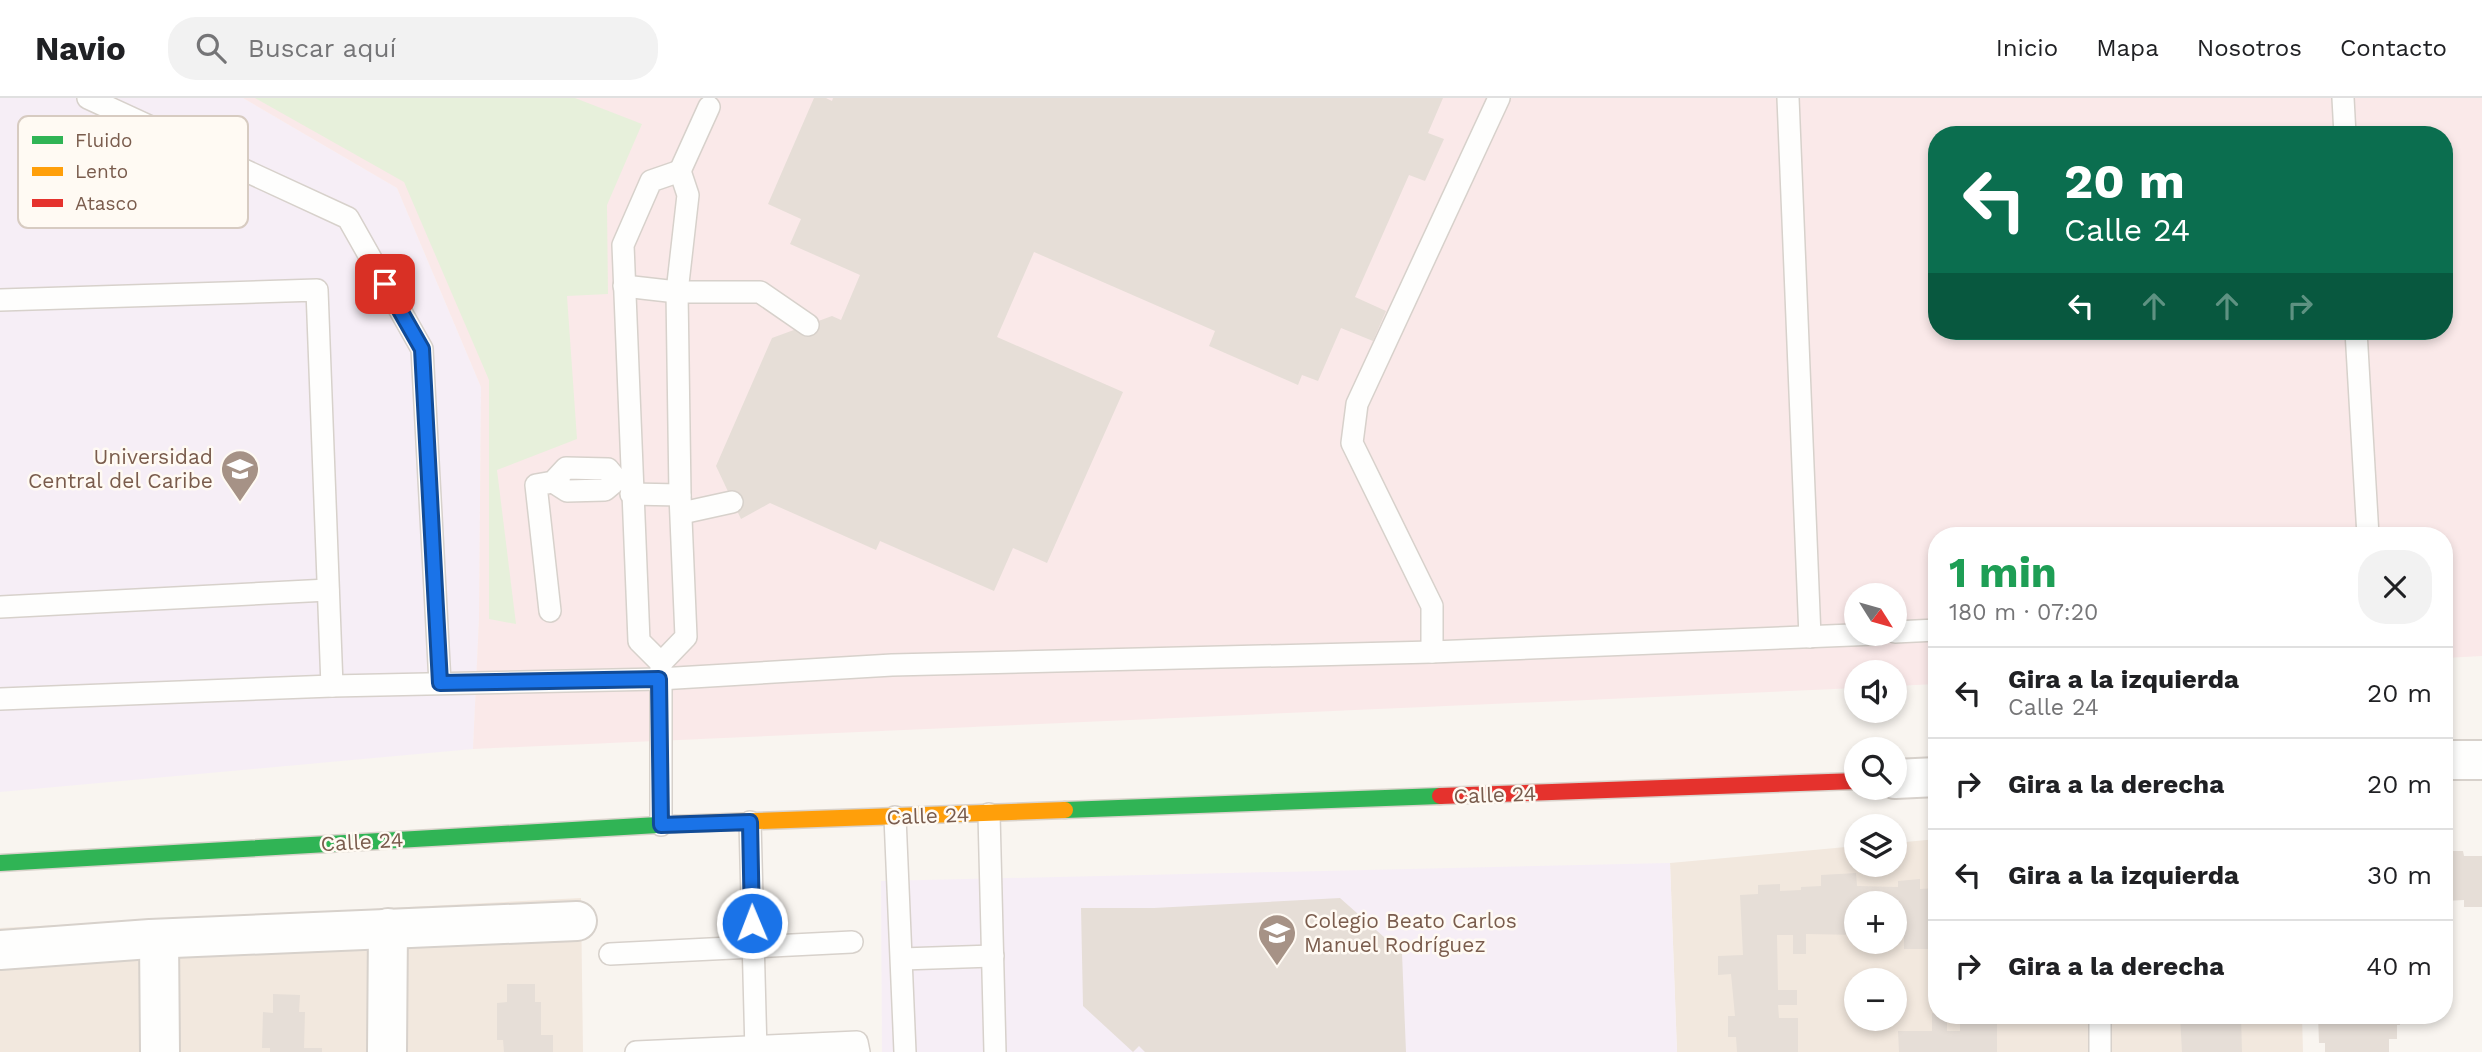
<!DOCTYPE html>
<html lang="es">
<meta charset="utf-8">
<style>
body{margin:0;font-family:"Work Sans",sans-serif;background:#f2f2f2;color:#202124;height:100vh;display:flex;flex-direction:column;font-size:26px;white-space:nowrap}
*{box-sizing:border-box;margin:0}
p{font-size:23px;color:#757577}
.icon{flex:none;width:38px;height:38px;fill:none;stroke:currentColor;stroke-width:2;stroke-linecap:round;stroke-linejoin:round}
.map{position:relative;flex:1;overflow:hidden}
.details{position:absolute;left:1928px;top:429px;width:525px;height:497px;display:flex;flex-direction:column;background:#fff;border-radius:28px;box-shadow:0 4px 10px #0003}
.details>*{flex:none}
.hud{position:absolute;left:1928px;top:28px;width:525px;height:214px;border-radius:28px;box-shadow:0 4px 10px #0003;background:#0b6e4f;color:#fff;overflow:hidden}
.needle{width:46px;rotate:127deg}
.controls{position:absolute;left:1844px;top:485px;display:grid;gap:14px}
.controls a{display:grid;place-items:center;width:63px;height:63px;border-radius:50%;background:#fff;box-shadow:0 4px 10px #0003;font-size:35px}
.pin{position:absolute;display:grid;place-items:center;width:60px;height:60px;color:#fff;margin:-30px;border-radius:14px;box-shadow:0 4px 10px #0006}
.me{position:absolute;width:77px;margin:-38px;rotate:359deg;stroke-linejoin:round;filter:drop-shadow(0 0 5px #0008)}
.turn{display:flex;align-items:center;gap:24px;height:147px;padding:0 21px;font-size:32px}
.turn .icon{width:91px;height:91px;stroke-width:2.5}
.turn b{display:block;font-size:49px;line-height:60px}
.lanes{display:flex;align-items:center;height:66px;padding:0 21px;background:#0003;justify-content:center;gap:35px;direction:ltr}
.lanes .off{opacity:.35}
.round{display:grid;place-items:center;flex:none;width:74px;height:74px;border-radius:28px;background:#f2f2f2}
.summary{display:flex;align-items:center;justify-content:space-between;height:119px;padding:0 21px}
h1{font-size:42px;font-weight:700;line-height:52px;color:#1e9e55}
ul{padding:0;list-style:none}
li{display:flex;align-items:center;gap:21px;height:91px;padding:0 21px;border-top:2px solid #e0e0e0}
li div{flex:1}
li b{display:block;font-size:26px}
li em{font-style:normal}
header{display:flex;align-items:center;gap:42px;box-sizing:border-box;height:98px;padding:0 35px;background:#fff;border-bottom:2px solid #e0e0e0}
header strong{font-size:33px}
nav{display:flex;gap:38px;margin-inline-start:auto;font-size:24px}
.search{width:490px;height:63px;background:#f2f2f2;display:flex;align-items:center;gap:18px;box-sizing:border-box;padding:0 24px;border-radius:28px;color:#757577;font-size:26px}
.map>svg:first-child{display:block}
.residential{fill:#f2e8de;fill-rule:evenodd}
.education{fill:#f6eef6}
.medical{fill:#fae9e9;fill-rule:evenodd}
.green{fill:#e7f0db}
.building{fill:#e6ded7}
.lines{fill:none;stroke-linecap:round;stroke-linejoin:round}
.lane-casing{stroke:#d7d1cb;stroke-width:24}
.street-casing{stroke:#d7d1cb;stroke-width:42}
.fast-casing{stroke:#d9d2cb;stroke-width:19}
.slow-casing{stroke:#d9d2cb;stroke-width:19}
.jam-casing{stroke:#d9d2cb;stroke-width:19}
.lane{stroke:#fefefd;stroke-width:21}
.street{stroke:#fefefd;stroke-width:38}
.fast{stroke:#30b455;stroke-width:16}
.slow{stroke:#ff9f0a;stroke-width:16}
.jam{stroke:#e5322d;stroke-width:16}
.route-casing{stroke:#114b97;stroke-width:18}
.route{stroke:#1a73e8;stroke-width:12}
.labels{text-anchor:middle;stroke-width:5;stroke-linejoin:round;paint-order:stroke}
.poi-label{font-size:21px;fill:#7a5c4d;stroke:#fffaf3;text-anchor:end}
.street-label{font-size:21px;fill:#7a5c4d;stroke:#fffaf3}
.key{fill:#fffaf3;stroke:#d7cbc1;stroke-width:2}
.key-label{font-size:19px;fill:#7a5c4d}
</style>
<header>
<strong>Navio</strong>
<div class="search"><svg class="icon" aria-label="search" viewBox="0 0 24 24"><circle cx="10" cy="10" r="6"/><path d="M15 15l6 6"/></svg>Buscar aquí</div>
<nav><a>Inicio</a><a>Mapa</a><a>Nosotros</a><a>Contacto</a></nav>
</header>
<div class="map">
<svg width="2482" height="954" viewBox="0 0 2482 954">
<rect width="100%" height="100%" fill="#f9f5f0"/>
<!-- residential -->
<g class="residential">
<path d="M1937,741V917H2302L2303,954H1677L1670,765L1857,748V766H1895V745ZM1857,805H1895V844H1857ZM1857,882H1895V920H1857Z"/>
<path d="M581,800L583,954H0V830Z"/>
</g>
<!-- education -->
<g class="education">
<path d="M0,0H243L397,90L481,289L479,520L473,651L0,694Z"/>
<path d="M1670,765L1677,954H882L881,783Z"/>
</g>
<!-- medical -->
<path class="medical" d="M243,0H2482V558L2445,560V438H1937V586L1895,588V574H1857V590L473,651L479,520L481,289L397,90ZM1937,37H2445V233H1937ZM1857,497H1895V536H1857Z"/>
<!-- green -->
<path class="green" d="M255,0H575L642,26L607,107L608,196L567,198L577,341L497,372L516,526L489,521V282L404,84Z"/>
<!-- building -->
<g class="building">
<path d="M814,0H826L832,3L833,0H1443L1428,35L1444,41L1425,83L1409,77L1355,199L1386,213L1373,243L1341,230L1318,283L1302,277L1298,287L1209,248L1215,233L1034,154L997,239L1123,294L1047,465L1013,450L994,493L880,443L876,452L770,405L741,421L716,368L772,240L832,218L841,222L860,177L790,146L801,121L768,106Z"/>
<path d="M2445,753H2463L2464,758H2482V809H2464V802L2445,803Z"/>
<path d="M1856,775L1857,788L1898,789V783L1920,781V791L1937,790V851H1904V834H1895V805H1857V837L1806,836V856H1793V837H1777L1778,892H1797V907H1778L1779,920H1798V954H1737L1736,939H1728V918H1735L1731,876L1718,877V858L1743,857L1740,797L1758,796V787L1780,786V793L1801,792V789L1821,788V777Z"/>
<path d="M1340,800L1402,855L1406,954H1145L1139,948L1133,954L1083,908L1081,810H1154Z"/>
<path d="M1876,844H1889L1890,852L1876,853Z"/>
<path d="M507,886H535V904H541V937H553V954H504L503,942H497V905L507,904Z"/>
<path d="M273,896L300,897L299,914H305L304,950H322V954H270V950H262L263,914L273,915Z"/>
<path d="M1932,915L1947,917V933H1960V917H1997V954H1899L1898,933H1932Z"/>
<path d="M2180,917H2241L2242,954H2182Z"/>
<path d="M2318,917H2400V927H2397V941H2389V954H2325V945H2319Z"/>
</g>
<g class="lines">
<defs>
<g id="lane">
<path d="M88,0L348,120L422,251L440,585"/>
<path d="M1788,0L1810,539"/>
<path d="M2343,0L2345,37"/>
<path d="M680,73L709,9"/>
<path d="M624,188L677,194H760L808,227"/>
<path d="M0,202L317,192L332,588"/>
<path d="M2356,233L2368,438"/>
<path d="M553,384L567,393L605,392L617,382L631,381"/>
<path d="M631,396L680,397"/>
<path d="M682,415L732,404"/>
<path d="M0,509L328,492"/>
<path d="M550,513L536,387L553,384L566,370L608,371L617,382"/>
<path d="M1895,534L1937,532"/>
<path d="M1432,554V508L1352,345L1357,306L1499,0"/>
<path d="M661,565L639,543L623,147L651,83L680,73L688,97L677,194L680,397L686,539L661,565V727"/>
<path d="M0,601L332,588L659,581L892,567L1432,554L1876,536"/>
<path d="M989,716L995,954"/>
<path d="M895,719L905,954"/>
<path d="M750,724L756,954"/>
<path d="M610,856L852,844"/>
<path d="M902,861L993,858"/>
<path d="M2100,917V954"/>
<path d="M636,954L857,944L859,954"/>
</g>
<g id="street">
<path d="M2445,662H2482"/>
<path d="M1895,681L1937,679"/>
<path d="M159,841L160,954"/>
<path d="M0,852L150,841L577,823"/>
<path d="M387,954L388,830"/>
</g>
<g id="fast">
<path d="M1065,712L1440,698"/>
<path d="M0,765L675,726"/>
</g>
<path id="slow" d="M675,726L1065,712"/>
<path id="jam" d="M1440,698L1857,683"/>
</defs>
<!-- lane casing -->
<use href="#lane" class="lane-casing"/>
<!-- street casing -->
<use href="#street" class="street-casing"/>
<!-- fast casing -->
<use href="#fast" class="fast-casing"/>
<!-- slow casing -->
<use href="#slow" class="slow-casing"/>
<!-- jam casing -->
<use href="#jam" class="jam-casing"/>
<!-- lane -->
<use href="#lane" class="lane"/>
<!-- street -->
<use href="#street" class="street"/>
<!-- fast -->
<use href="#fast" class="fast"/>
<!-- slow -->
<use href="#slow" class="slow"/>
<!-- jam -->
<use href="#jam" class="jam"/>
</g>
<g class="lines">
<defs>
<path id="route" d="M385,186L422,251L440,585L659,581L661,727L750,724L752,825"/>
</defs>
<!-- route casing -->
<use href="#route" class="route-casing"/>
<!-- route -->
<use href="#route" class="route"/>
</g>
<!-- icons -->
<defs>
<symbol id="university-pin" viewBox="-11 -11 22 30"><path d="M0 17L-7.5 6A9.5 9.5 0 1 1 7.5 6Z" fill="#a69286" stroke="#fffaf3"/><path d="M0-5L7-2L0 1L-7-2ZM-4 1L0 2.5L4 1V4Q0 6-4 4Z" fill="#fff"/></symbol>
</defs>
<g fill-rule="evenodd">
<use href="#university-pin" x="218" y="349" width="44" height="60"/>
<use href="#university-pin" x="1255" y="813" width="44" height="60"/>
</g>
<g class="labels">
<!-- poi labels -->
<g class="poi-label">
<text x="213" y="366">Universidad<tspan x="213" dy="24">Central del Caribe</tspan></text>
<text x="1304" y="830" text-anchor="start">Colegio Beato Carlos<tspan x="1304" dy="24">Manuel Rodríguez</tspan></text>
</g>
<!-- street labels -->
<g class="street-label">
<text transform="translate(1495 697) rotate(-2)" y="7">Calle 24</text>
<text transform="translate(928 718) rotate(-2)" y="7">Calle 24</text>
<text transform="translate(362 744) rotate(-3)" y="7">Calle 24</text>
</g>
</g>
<!-- legend -->
<rect x="18" y="18" width="230" height="112" rx="10" class="key"/>
<rect x="32" y="38" width="31" height="8" fill="#30b455"/>
<rect x="32" y="69" width="31" height="9" fill="#ff9f0a"/>
<rect x="32" y="101" width="31" height="8" fill="#e5322d"/>
<g class="key-label">
<text x="75" y="49">Fluido</text>
<text x="75" y="80">Lento</text>
<text x="75" y="112">Atasco</text>
</g>
</svg>
<div class="controls">
<a><svg class="needle" viewBox="-14 -14 28 28"><path d="M0-13l5 13h-10z" fill="#e53935"/><path d="M0 13l5-13h-10z" fill="#757577"/></svg></a>
<a><svg class="icon" aria-label="sound" viewBox="0 0 24 24"><path d="M4 9h4l5-4v14l-5-4H4zM17 9q2 3 0 6"/></svg></a>
<a><svg class="icon" aria-label="search" viewBox="0 0 24 24"><circle cx="10" cy="10" r="6"/><path d="M15 15l6 6"/></svg></a>
<a><svg class="icon" aria-label="layers" viewBox="0 0 24 24"><path d="M12 4l9 5-9 5-9-5zM3 14l9 5 9-5"/></svg></a>
<a>+</a>
<a>−</a>
</div>
<div class="pin" style="left:385px;top:186px;background:#d93025"><svg class="icon" aria-label="arrive" viewBox="0 0 24 24"><path d="M6 21V4h12l-3 4 3 4H6"/></svg></div>
<svg class="me" style="left:752px;top:825px" viewBox="-20 -20 40 40"><circle r="17" fill="#1a73e8" stroke="#fff" stroke-width="3"/><path d="M0-11L8 9 0 5-8 9z" fill="#fff"/></svg>
<div class="hud">
<div class="turn"><svg class="icon" aria-label="left" viewBox="0 0 24 24"><path d="M17 20v-9H6M10 6l-5 5 5 5"/></svg><div><b>20 m</b>Calle 24</div></div>
<div class="lanes"><svg class="icon" aria-label="left" viewBox="0 0 24 24"><path d="M17 20v-9H6M10 6l-5 5 5 5"/></svg><svg class="icon off" aria-label="ahead" viewBox="0 0 24 24"><path d="M12 20V5M6 11l6-6 6 6"/></svg><svg class="icon off" aria-label="ahead" viewBox="0 0 24 24"><path d="M12 20V5M6 11l6-6 6 6"/></svg><svg class="icon off" aria-label="right" viewBox="0 0 24 24"><path d="M7 20v-9h11M14 6l5 5-5 5"/></svg></div>
</div>
<section class="details">
<div class="summary"><div><h1>1 min</h1><p>180 m · 07:20</p></div><a class="round"><svg class="icon" aria-label="close" viewBox="0 0 24 24"><path d="M6 6l12 12M18 6L6 18"/></svg></a></div>
<ul>
<li><svg class="icon" aria-label="left" viewBox="0 0 24 24"><path d="M17 20v-9H6M10 6l-5 5 5 5"/></svg><div><b>Gira a la izquierda</b><p>Calle 24</p></div><em>20 m</em></li>
<li><svg class="icon" aria-label="right" viewBox="0 0 24 24"><path d="M7 20v-9h11M14 6l5 5-5 5"/></svg><div><b>Gira a la derecha</b></div><em>20 m</em></li>
<li><svg class="icon" aria-label="left" viewBox="0 0 24 24"><path d="M17 20v-9H6M10 6l-5 5 5 5"/></svg><div><b>Gira a la izquierda</b></div><em>30 m</em></li>
<li><svg class="icon" aria-label="right" viewBox="0 0 24 24"><path d="M7 20v-9h11M14 6l5 5-5 5"/></svg><div><b>Gira a la derecha</b></div><em>40 m</em></li>
</ul>
</section>
</div>
